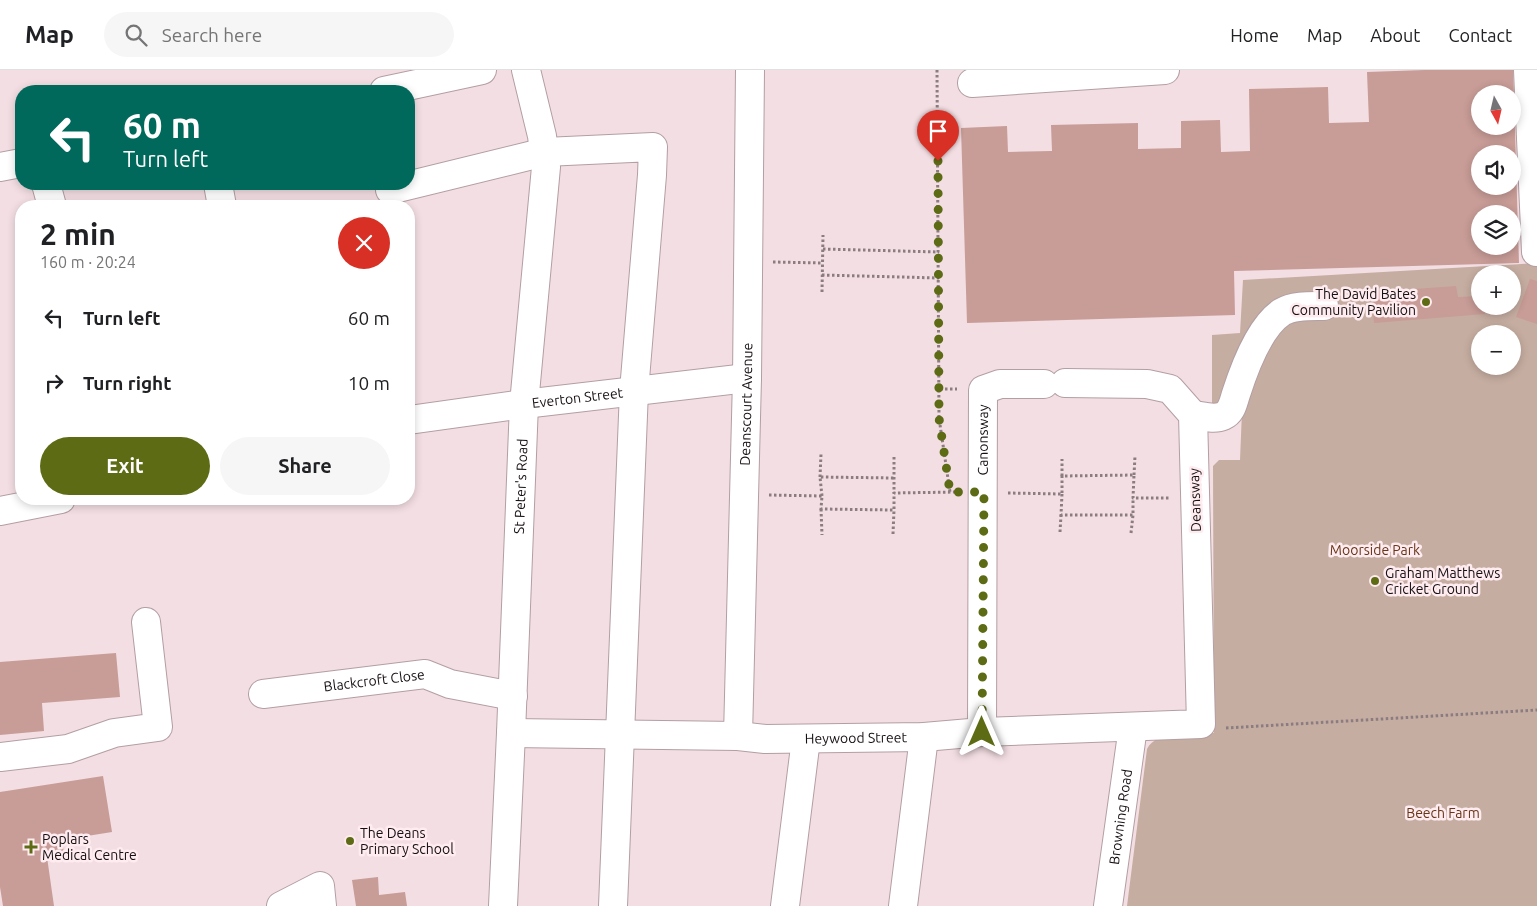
<!DOCTYPE html>
<meta charset="utf-8">
<style>
body{margin:0;font-family:Ubuntu,sans-serif;background:#f6f6f6;color:#202124;height:100vh;display:flex;flex-direction:column;font-size:19px;white-space:nowrap}
*{box-sizing:border-box;margin:0}
p{font-size:16px;color:#757577}
.icon{flex:none;width:28px;height:28px;fill:none;stroke:currentColor;stroke-width:2;stroke-linecap:round;stroke-linejoin:round}
.map{position:relative;flex:1;overflow:hidden}
.details{position:absolute;left:15px;top:130px;width:400px;height:305px;display:flex;flex-direction:column;background:#fff;border-radius:20px;box-shadow:0 2px 8px #0003}
.details>*{flex:none}
.banner{position:absolute;left:15px;top:15px;width:400px;height:105px;border-radius:20px;box-shadow:0 2px 8px #0003;background:#00695c;color:#fff;overflow:hidden}
.needle{width:32px;rotate:172deg}
.buttons{position:absolute;left:1471px;top:15px;display:grid;gap:10px}
.buttons a{display:grid;place-items:center;width:50px;height:50px;border-radius:50%;background:#fff;box-shadow:0 2px 8px #0003;font-size:25px}
.pin{position:absolute;display:grid;place-items:center;width:42px;height:42px;color:#fff;margin:-51px -21px;border-radius:50% 50% 50% 0;rotate:-45deg;box-shadow:0 0 5px #0007}
.pin .icon{rotate:45deg}
.me{position:absolute;width:55px;margin:-28px;rotate:0deg;stroke-linejoin:round;filter:drop-shadow(0 0 4px #0008)}
.turn{display:flex;align-items:center;gap:18px;height:105px;padding:0 25px;font-size:22px}
.turn .icon{width:65px;height:65px;stroke-width:2.5}
.turn b{display:block;font-size:35px;line-height:42px}
.round{display:grid;place-items:center;flex:none;width:52px;height:52px;border-radius:26px;background:#f6f6f6}
.headline{display:flex;align-items:center;justify-content:space-between;height:85px;padding:0 25px}
h1{font-size:30px;font-weight:600;line-height:38px}
.cta{display:flex;gap:10px;margin-top:auto;padding:10px 25px}
.cta a{flex:1;height:58px;border-radius:30px;background:#5e6b15;color:#fff;font-size:20px;font-weight:600;line-height:58px;text-align:center}
.cta a+a{background:#f6f6f6;color:#202124}
ul{padding:0;list-style:none}
li{display:flex;align-items:center;gap:15px;height:65px;padding:0 25px}
li div{flex:1}
li b{display:block;font-size:19px}
li em{font-style:normal}
header{display:flex;align-items:center;gap:30px;box-sizing:border-box;height:70px;padding:0 25px;background:#fff;border-bottom:1px solid #e0e0e0}
header strong{font-size:24px}
nav{display:flex;gap:28px;margin-inline-start:auto;font-size:18px}
.search{width:350px;height:45px;background:#f6f6f6;display:flex;align-items:center;gap:12px;box-sizing:border-box;padding:0 18px;border-radius:28px;color:#757577;font-size:19px}
.map>svg:first-child{display:block}
.green{fill:#c6ada1;fill-rule:evenodd}
.building{fill:#c89c97;fill-rule:evenodd}
.lines{fill:none;stroke-linecap:round;stroke-linejoin:round}
.minor-casing{stroke:#b39ea3;stroke-width:30}
.path{stroke:#8a7c80;stroke-width:3;stroke-dasharray:2.5 2.5;stroke-linecap:butt}
.minor{stroke:#fff;stroke-width:28}
.route{stroke:#5e6b15;stroke-width:9;stroke-dasharray:0 16.2}
.poi-dot{fill:#5e6b15;stroke:#feecf0;stroke-width:2}
.labels{text-anchor:middle;stroke-width:5;stroke-linejoin:round;paint-order:stroke}
.poi-label{font-size:14px;fill:#160f11;stroke:#feecf0;text-anchor:start}
.street-label{font-size:14px;fill:#160f11;stroke:#feecf0}
.park-label{font-size:14px;fill:#683518;stroke:#feecf0}
</style>
<header>
<strong>Map</strong>
<div class="search"><svg class="icon" aria-label="search" viewBox="0 0 24 24"><circle cx="10" cy="10" r="6"/><path d="M15 15l6 6"/></svg>Search here</div>
<nav><a>Home</a><a>Map</a><a>About</a><a>Contact</a></nav>
</header>
<div class="map">
<svg width="1537" height="836" viewBox="0 0 1537 836">
<rect width="100%" height="100%" fill="#f3dee3"/>
<!-- green -->
<path class="green" d="M1537,193V836H1127L1147,679C1157,659 1194,665 1214,663L1213,396L1219,390H1240L1242,341H1212V265L1240,263L1243,210ZM1480,204H1512V236H1480ZM1480,264H1512V296H1480Z"/>
<!-- building -->
<g class="building">
<path d="M1425,0H1513L1514,24H1480V56H1512V27H1514L1519,193L1234,201L1235,245L967,253L961,58L1007,56L1008,82L1052,81L1051,55L1138,53V79L1181,78V51L1220,50L1221,82L1250,81L1249,19L1328,17L1329,53L1369,52L1367,2ZM1480,84H1512V116H1480ZM1480,144H1512V176H1480Z"/>
<path d="M1530,209L1537,211V254L1516,247Z"/>
<path d="M1456,216L1458,227L1480,226V236H1484L1485,244L1374,253L1372,222Z"/>
<path d="M116,583L120,627L42,633L44,661L0,665V592Z"/>
<path d="M103,706L112,762L62,770L64,784L47,787L54,836H3L0,817V722Z"/>
<path d="M378,807L379,825L405,822L407,836H356L352,810Z"/>
</g>
<g class="lines">
<defs>
<g id="minor">
<path d="M1528,0L1536,182"/>
<path d="M972,13L1165,0"/>
<path d="M384,21L482,0"/>
<path d="M0,97L21,93"/>
<path d="M46,114L52,136"/>
<path d="M218,114L222,136"/>
<path d="M390,120L545,82L653,77L652,105L634,321L613,836"/>
<path d="M1193,345C1202,346 1214,350 1223,346C1232,342 1233,333 1236,324C1244,299 1259,257 1282,242C1294,235 1311,236 1324,236"/>
<path id="s1" d="M409,350L524,334L747,308"/>
<path d="M0,441L61,429"/>
<path id="s2" d="M263,624L425,604L450,614L513,626"/>
<path id="s3" d="M982,662L983,320L1000,314H1044"/>
<path id="s4" d="M511,663L738,666L765,669L924,667L982,662L1201,654L1193,345L1170,319L1147,314L1065,313"/>
<path id="s5" d="M738,666L747,308L750,0"/>
<path d="M0,687L68,679L114,663L158,657L146,552"/>
<path d="M281,836L320,816L322,836"/>
<path id="s6" d="M503,836L511,663L524,334L546,97L542,66L526,0"/>
<path d="M785,836L806,669"/>
<path d="M903,836L924,667"/>
<path id="s7" d="M1108,836L1133,657"/>
</g>
</defs>
<!-- minor casing -->
<use href="#minor" class="minor-casing"/>
<!-- path -->
<g class="path">
<path d="M937,0L939,348L950,422"/>
<path d="M823,179L939,182"/>
<path d="M773,192L822,193"/>
<path d="M822,205L939,208"/>
<path d="M822,222L823,165"/>
<path d="M940,319H957"/>
<path d="M894,387V423"/>
<path d="M1134,405L1135,386"/>
<path d="M1062,406V389"/>
<path d="M820,407L821,384"/>
<path d="M1008,423L1062,424V406L1134,405L1133,428H1170"/>
<path d="M1062,424L1061,445H1133V428"/>
<path d="M769,425L822,426L821,439L894,440V423L957,422"/>
<path d="M822,426L820,407L894,408"/>
<path d="M821,439L822,465"/>
<path d="M1060,462L1061,445"/>
<path d="M1131,463L1133,445"/>
<path d="M893,464L894,440"/>
<path d="M1226,658L1537,640"/>
</g>
<!-- minor -->
<use href="#minor" class="minor"/>
</g>
<g class="lines">
<!-- route -->
<path class="route" d="M938,91L939,348L950,422H984L982,662"/>
</g>
<!-- markers -->
<g class="poi-dot">
<circle cx="1426" cy="232" r="5"/>
<circle cx="1375" cy="511" r="5"/>
<circle cx="350" cy="771" r="5"/>
<path d="M28.5 769.5h5v5h5v5h-5v5h-5v-5h-5v-5h5z"/>
</g>
<g class="labels">
<!-- poi labels -->
<g class="poi-label">
<text x="1416" y="229" text-anchor="end">The David Bates<tspan x="1416" dy="16">Community Pavilion</tspan></text>
<text x="1385" y="508">Graham Matthews<tspan x="1385" dy="16">Cricket Ground</tspan></text>
<text x="360" y="768">The Deans<tspan x="360" dy="16">Primary School</tspan></text>
<text x="42" y="774">Poplars<tspan x="42" dy="16">Medical Centre</tspan></text>
</g>
<!-- street labels -->
<g class="street-label">
<text dy="5" stroke="none"><textPath href="#s1" startOffset="170">Everton Street</textPath></text>
<text dy="5" stroke="none"><textPath href="#s5" startOffset="332">Deanscourt Avenue</textPath></text>
<text dy="5" stroke="none"><textPath href="#s3" startOffset="292">Canonsway</textPath></text>
<text dy="5" stroke="none"><textPath href="#s6" startOffset="420">St Peter's Road</textPath></text>
<text transform="translate(1195 430) rotate(-92)" y="5">Deansway</text>
<text dy="5" stroke="none"><textPath href="#s2" startOffset="112">Blackcroft Close</textPath></text>
<text dy="5" stroke="none"><textPath href="#s4" startOffset="345">Heywood Street</textPath></text>
<text dy="5" stroke="none"><textPath href="#s7" startOffset="90">Browning Road</textPath></text>
</g>
<!-- park labels -->
<g class="park-label">
<text x="1375" y="485">Moorside Park</text>
<text x="1443" y="748">Beech Farm</text>
</g>
</g>
</svg>
<div class="buttons">
<a><svg class="needle" viewBox="-14 -14 28 28"><path d="M0-13l5 13h-10z" fill="#e53935"/><path d="M0 13l5-13h-10z" fill="#757577"/></svg></a>
<a><svg class="icon" aria-label="sound" viewBox="0 0 24 24"><path d="M4 9h4l5-4v14l-5-4H4zM17 9q2 3 0 6"/></svg></a>
<a><svg class="icon" aria-label="layers" viewBox="0 0 24 24"><path d="M12 4l9 5-9 5-9-5zM3 14l9 5 9-5"/></svg></a>
<a>+</a>
<a>−</a>
</div>
<div class="pin" style="left:938px;top:91px;background:#d93025"><svg class="icon" aria-label="arrive" viewBox="0 0 24 24"><path d="M6 21V4h12l-3 4 3 4H6"/></svg></div>
<svg class="me" style="left:982px;top:662px" viewBox="-20 -20 40 40"><path d="M0-17L14 15 0 8-14 15z" fill="#5e6b15" stroke="#fff" stroke-width="4"/></svg>
<div class="banner">
<div class="turn"><svg class="icon" aria-label="left" viewBox="0 0 24 24"><path d="M17 20v-9H6M10 6l-5 5 5 5"/></svg><div><b>60 m</b>Turn left</div></div>
</div>
<section class="details">
<div class="headline"><div><h1>2 min</h1><p>160 m · 20:24</p></div><a class="round" style="background:#d93025;color:#fff"><svg class="icon" aria-label="close" viewBox="0 0 24 24"><path d="M6 6l12 12M18 6L6 18"/></svg></a></div>
<ul>
<li><svg class="icon" aria-label="left" viewBox="0 0 24 24"><path d="M17 20v-9H6M10 6l-5 5 5 5"/></svg><div><b>Turn left</b></div><em>60 m</em></li>
<li><svg class="icon" aria-label="right" viewBox="0 0 24 24"><path d="M7 20v-9h11M14 6l5 5-5 5"/></svg><div><b>Turn right</b></div><em>10 m</em></li>
</ul>
<div class="cta"><a>Exit</a><a>Share</a></div>
</section>
</div>
